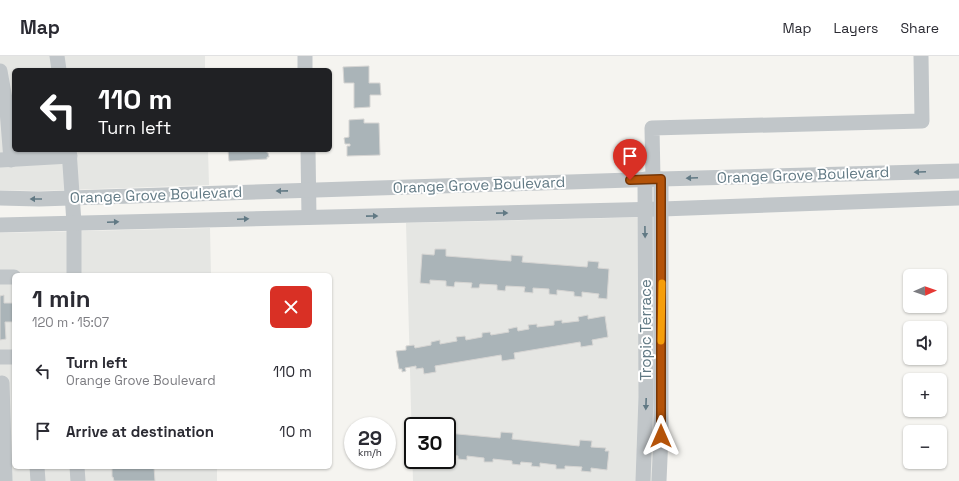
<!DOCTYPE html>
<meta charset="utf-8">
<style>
body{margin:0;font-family:"Space Grotesk",sans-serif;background:#f7f7f7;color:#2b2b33;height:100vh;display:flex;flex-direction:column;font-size:15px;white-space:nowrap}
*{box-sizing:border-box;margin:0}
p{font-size:13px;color:#7c7c81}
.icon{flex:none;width:22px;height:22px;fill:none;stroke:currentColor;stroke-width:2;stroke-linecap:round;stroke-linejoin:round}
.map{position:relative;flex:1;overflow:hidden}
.drawer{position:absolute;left:12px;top:217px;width:320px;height:196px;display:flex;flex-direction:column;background:#fff;border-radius:6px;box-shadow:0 1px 3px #0004}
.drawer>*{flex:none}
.hud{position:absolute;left:12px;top:12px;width:320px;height:84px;border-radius:6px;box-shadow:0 1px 3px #0004;background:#202124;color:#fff;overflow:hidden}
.needle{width:26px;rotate:88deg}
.controls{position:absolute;left:903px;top:213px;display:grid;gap:8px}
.controls a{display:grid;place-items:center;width:44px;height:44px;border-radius:6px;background:#fff;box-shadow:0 1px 3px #0004;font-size:20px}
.speed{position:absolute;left:344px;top:361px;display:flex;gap:8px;font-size:20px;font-weight:700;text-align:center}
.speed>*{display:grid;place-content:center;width:52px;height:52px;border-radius:50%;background:#fff;box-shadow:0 1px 3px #0004;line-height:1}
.speed small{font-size:10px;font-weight:400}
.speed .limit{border:2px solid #111;border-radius:6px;background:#fff;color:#111}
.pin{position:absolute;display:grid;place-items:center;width:34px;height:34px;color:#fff;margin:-41px -17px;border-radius:50% 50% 50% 0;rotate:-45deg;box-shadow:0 0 4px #0007}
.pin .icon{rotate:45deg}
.me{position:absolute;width:44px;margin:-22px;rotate:0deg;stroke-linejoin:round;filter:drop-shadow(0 0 3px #0008)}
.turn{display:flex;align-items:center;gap:14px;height:84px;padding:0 20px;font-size:18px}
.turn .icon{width:52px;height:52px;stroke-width:2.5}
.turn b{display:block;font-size:28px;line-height:34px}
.round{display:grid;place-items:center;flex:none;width:42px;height:42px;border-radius:6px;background:#f7f7f7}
.headline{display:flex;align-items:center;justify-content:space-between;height:68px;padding:0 20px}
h1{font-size:24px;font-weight:700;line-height:30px}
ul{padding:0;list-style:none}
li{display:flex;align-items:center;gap:12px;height:60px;padding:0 20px}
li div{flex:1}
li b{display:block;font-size:15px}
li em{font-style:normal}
header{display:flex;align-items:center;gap:24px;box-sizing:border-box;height:56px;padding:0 20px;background:#fff;border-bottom:1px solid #e1e1e2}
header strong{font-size:19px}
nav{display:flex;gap:22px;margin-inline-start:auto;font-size:14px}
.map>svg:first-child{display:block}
.built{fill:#e5e6e3;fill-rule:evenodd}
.building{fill:#aab4b8;stroke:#d6d5d3}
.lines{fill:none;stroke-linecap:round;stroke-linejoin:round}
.minor{stroke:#c1c6c9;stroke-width:15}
.oneway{fill:#617984}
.route-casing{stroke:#753606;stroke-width:10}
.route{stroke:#b45309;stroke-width:7}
.slow{stroke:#f59e0b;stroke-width:7}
.labels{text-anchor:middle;stroke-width:4;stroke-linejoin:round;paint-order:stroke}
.street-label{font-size:15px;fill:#617984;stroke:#fff}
</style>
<header>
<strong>Map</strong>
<nav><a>Map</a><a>Layers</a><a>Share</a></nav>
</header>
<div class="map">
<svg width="959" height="425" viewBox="0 0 959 425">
<rect width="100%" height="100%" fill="#f5f4f0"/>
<!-- built -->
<g class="built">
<path d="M0,0H205V14H14V94H208L209,129L39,135L0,134Z"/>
<path d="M656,161L653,425H413L406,167ZM413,370H447V404H413Z"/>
<path d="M210,172L211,219H14V411H217V425H0V177Z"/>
</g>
<!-- building -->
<g class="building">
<path d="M369,10V27H380L381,39H370V51L354,52V27H344L343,11Z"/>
<path d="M364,63V67H379L380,99L347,100V90H350V88H345L344,82L349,81V64Z"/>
<path d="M228,94H264L268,97L269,101H267V103L229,105Z"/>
<path d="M435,193H446V200L511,205V199L523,200L522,206L587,211L588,205L599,206L598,212L609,213L607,243L598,242L599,238L582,236V241L574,240V236L557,234V239L549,238V233L533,232V237L524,236L525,231L506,230L505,235L497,234V229L480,228L479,232H471L472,227L455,226L454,231L446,230V225L430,224V228L420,227L422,198L434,199Z"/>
<path d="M4,239V247H14V266H5L6,283L0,284V240Z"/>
<path d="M588,259V263L605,260L608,281L592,284L593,289L581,291L580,286L514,297L515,303L502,305L501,299L435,310L436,316L424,318L423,312L416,313V310L405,312L406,315L402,316V313H399L396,295L406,294V290L414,289L415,292L431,289V286L440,284V288L457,285L456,281L465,280L466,284L482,281V277L490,276L491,279L509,276L508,273L517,271L518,275L529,273L528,269L537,268V271L554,269V265L562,264V267L579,265L578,261Z"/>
<path d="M407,373L413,374V399L407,398V395L405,394Z"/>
<path d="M501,376L513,377L512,383L579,390L580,384L592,385L591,391L606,392L605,395H609L607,414L591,412V416L581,415L582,411L565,410V413H556V409L540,407V411L531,410L532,407L521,406L520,409L512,408V405L493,403V406H484V402L467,400V404L458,403V400L447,398V377L500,382Z"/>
<path d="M112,411H154L155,425H114L113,421H112Z"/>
</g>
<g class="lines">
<!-- minor -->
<g class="minor">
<path d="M57,0L59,14"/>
<path d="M305,0V14"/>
<path d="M0,15L7,54L11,104"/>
<path d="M69,94L74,167V219"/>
<path d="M308,94L309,161"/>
<path d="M0,104L70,100"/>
<path d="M653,123L652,72L922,65L921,0"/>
<path d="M0,142L39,143L661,123L959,115"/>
<path d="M0,169L662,153L959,142"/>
<path d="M0,221H14"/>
<path d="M0,301H14"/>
<path d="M2,327L5,425"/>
<path d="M37,411L38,425"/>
<path d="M77,411L78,425"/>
<path d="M643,425L646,341L645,123"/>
<path d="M659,425L661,380V123"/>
</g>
</g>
<!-- one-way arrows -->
<defs><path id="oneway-solid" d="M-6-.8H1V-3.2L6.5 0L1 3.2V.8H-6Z"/></defs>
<g class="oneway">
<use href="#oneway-solid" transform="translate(920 116) rotate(178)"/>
<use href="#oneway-solid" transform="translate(692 122) rotate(178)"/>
<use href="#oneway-solid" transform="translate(282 135) rotate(179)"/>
<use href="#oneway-solid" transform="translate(36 143) rotate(-180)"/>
<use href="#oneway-solid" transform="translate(502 157) rotate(-1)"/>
<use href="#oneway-solid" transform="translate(372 160) rotate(-1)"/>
<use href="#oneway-solid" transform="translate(243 163) rotate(-2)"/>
<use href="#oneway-solid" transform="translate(113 166) rotate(-2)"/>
<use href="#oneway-solid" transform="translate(645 176) rotate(89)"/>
<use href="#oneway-solid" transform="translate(646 348) rotate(92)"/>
</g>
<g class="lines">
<defs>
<path id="route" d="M630,124L661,123V380"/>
</defs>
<!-- route casing -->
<use href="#route" class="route-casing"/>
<!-- route -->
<use href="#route" class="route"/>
<!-- slow -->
<path class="slow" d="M661,285L662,227"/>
</g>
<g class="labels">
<!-- street labels -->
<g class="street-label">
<text transform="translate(803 119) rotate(-2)" y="5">Orange Grove Boulevard</text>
<text transform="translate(479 129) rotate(-2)" y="5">Orange Grove Boulevard</text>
<text transform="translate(156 139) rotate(-2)" y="5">Orange Grove Boulevard</text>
<text transform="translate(646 274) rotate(-90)" y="5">Tropic Terrace</text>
</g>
</g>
</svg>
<div class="controls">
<a><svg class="needle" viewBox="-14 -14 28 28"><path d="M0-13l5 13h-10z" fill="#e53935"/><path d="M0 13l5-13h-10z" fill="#7c7c81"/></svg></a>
<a><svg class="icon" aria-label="sound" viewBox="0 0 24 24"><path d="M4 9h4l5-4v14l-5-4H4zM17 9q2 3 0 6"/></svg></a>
<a>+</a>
<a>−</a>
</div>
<div class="speed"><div>29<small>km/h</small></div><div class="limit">30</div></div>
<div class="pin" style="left:630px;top:124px;background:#d93025"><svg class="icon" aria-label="arrive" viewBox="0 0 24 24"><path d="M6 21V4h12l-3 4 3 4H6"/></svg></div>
<svg class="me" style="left:661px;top:380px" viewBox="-20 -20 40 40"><path d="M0-17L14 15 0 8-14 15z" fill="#b45309" stroke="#fff" stroke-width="4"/></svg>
<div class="hud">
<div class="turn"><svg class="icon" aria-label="left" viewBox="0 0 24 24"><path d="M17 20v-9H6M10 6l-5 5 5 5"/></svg><div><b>110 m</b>Turn left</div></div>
</div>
<section class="drawer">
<div class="headline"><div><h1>1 min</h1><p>120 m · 15:07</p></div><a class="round" style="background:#d93025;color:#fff"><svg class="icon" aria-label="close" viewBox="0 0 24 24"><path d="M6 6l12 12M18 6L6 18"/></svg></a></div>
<ul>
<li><svg class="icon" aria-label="left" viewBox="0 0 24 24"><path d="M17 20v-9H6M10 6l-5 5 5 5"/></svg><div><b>Turn left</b><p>Orange Grove Boulevard</p></div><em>110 m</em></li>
<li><svg class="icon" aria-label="arrive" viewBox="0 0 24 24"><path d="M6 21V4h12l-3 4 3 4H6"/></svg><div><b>Arrive at destination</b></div><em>10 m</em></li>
</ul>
</section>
</div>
